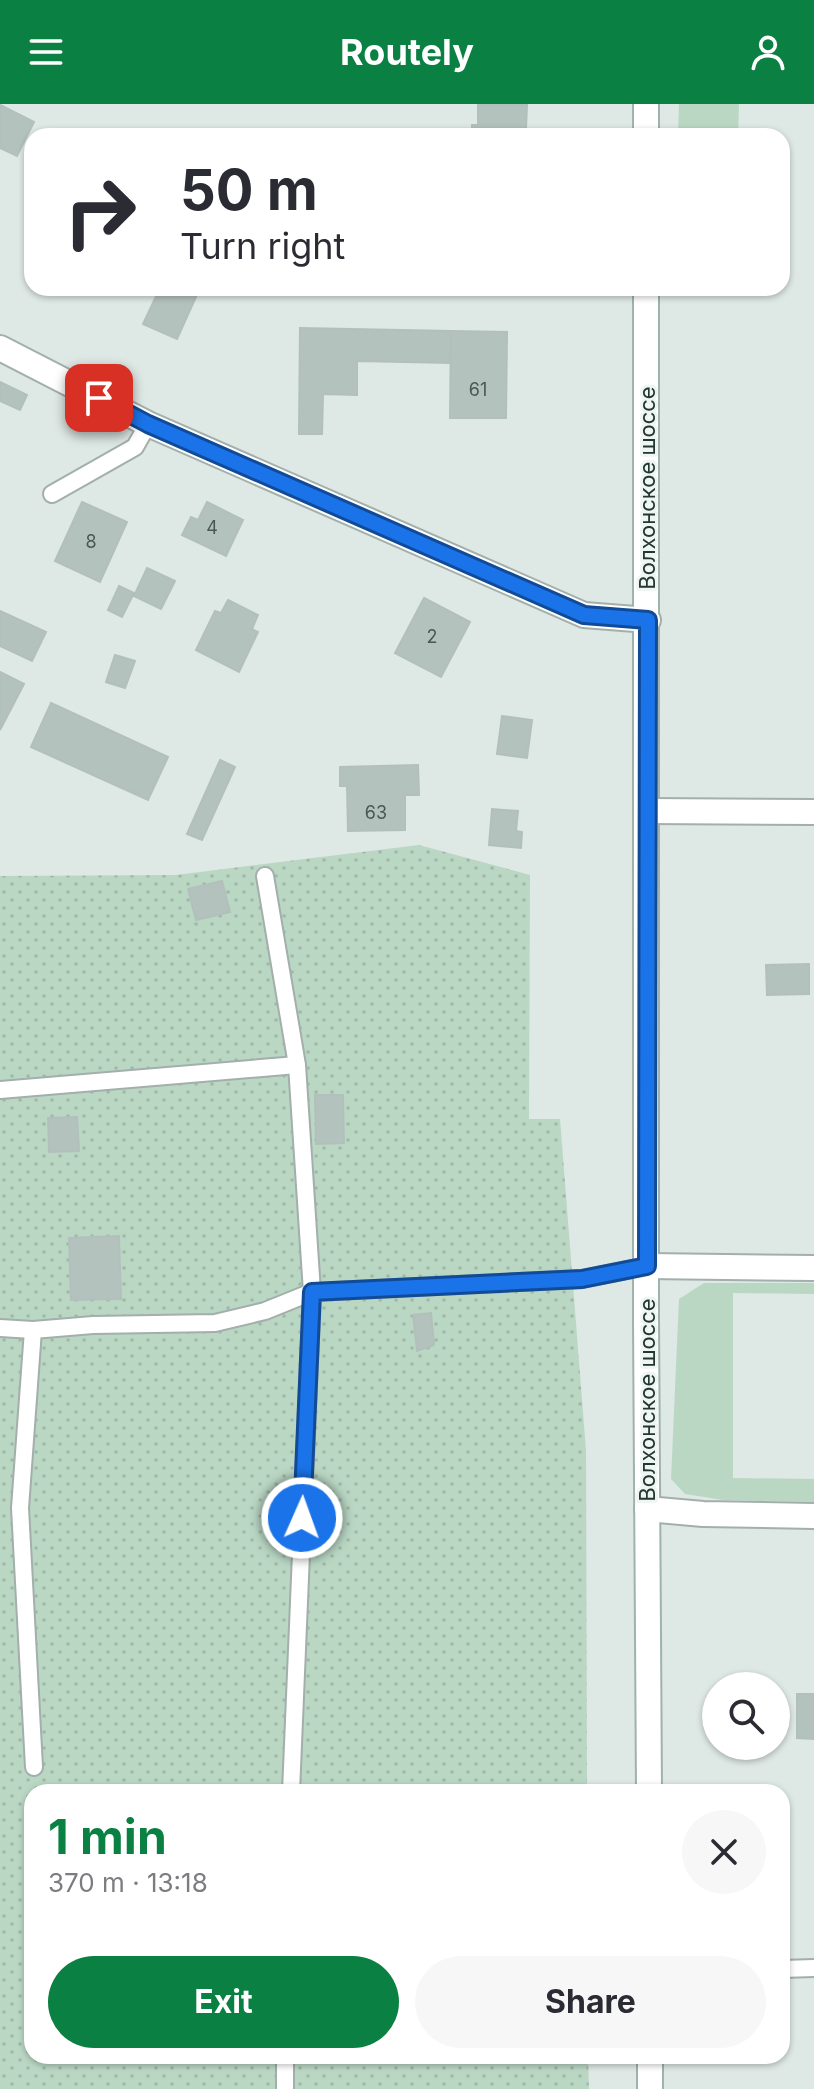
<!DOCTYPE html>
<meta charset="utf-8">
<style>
body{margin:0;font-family:Inter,sans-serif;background:#f7f7f7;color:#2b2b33;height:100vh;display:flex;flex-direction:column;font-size:30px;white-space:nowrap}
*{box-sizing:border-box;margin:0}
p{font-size:26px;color:#7c7c81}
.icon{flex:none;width:44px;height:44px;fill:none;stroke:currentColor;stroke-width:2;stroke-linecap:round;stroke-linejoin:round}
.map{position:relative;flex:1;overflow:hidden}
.drawer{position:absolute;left:24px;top:1680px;width:766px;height:280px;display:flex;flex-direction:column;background:#fff;border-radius:24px;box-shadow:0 2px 6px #0004}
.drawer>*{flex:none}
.banner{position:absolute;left:24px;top:24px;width:766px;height:168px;border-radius:24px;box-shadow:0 2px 6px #0004;background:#fff;color:#2b2b33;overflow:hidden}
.buttons{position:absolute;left:702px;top:1568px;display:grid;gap:16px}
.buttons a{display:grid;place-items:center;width:88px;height:88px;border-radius:50%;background:#fff;box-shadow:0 2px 6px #0004;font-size:40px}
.pin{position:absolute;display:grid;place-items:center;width:68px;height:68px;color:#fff;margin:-34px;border-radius:16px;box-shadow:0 4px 12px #0006}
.me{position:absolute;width:88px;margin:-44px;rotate:2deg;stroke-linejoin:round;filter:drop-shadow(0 0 6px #0008)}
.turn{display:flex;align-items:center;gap:28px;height:168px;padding:0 24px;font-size:36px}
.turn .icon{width:104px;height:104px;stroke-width:2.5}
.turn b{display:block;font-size:56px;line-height:68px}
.round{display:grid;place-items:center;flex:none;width:84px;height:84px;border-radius:42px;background:#f7f7f7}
.headline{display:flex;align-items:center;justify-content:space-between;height:136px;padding:0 24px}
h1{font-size:48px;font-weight:700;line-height:60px;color:#0b8043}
.cta{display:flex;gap:16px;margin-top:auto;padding:16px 24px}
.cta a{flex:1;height:92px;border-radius:48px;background:#0b8043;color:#fff;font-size:32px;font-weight:700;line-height:92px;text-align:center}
.cta a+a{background:#f7f7f7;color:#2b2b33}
header{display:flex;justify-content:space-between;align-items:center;height:104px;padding:0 24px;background:#0b8043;color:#fff;font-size:36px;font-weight:700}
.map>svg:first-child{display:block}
.grass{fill:#bad7c4}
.park{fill:url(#park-dots)}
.building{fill:#b4c2be;stroke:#b2c0bc;stroke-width:2}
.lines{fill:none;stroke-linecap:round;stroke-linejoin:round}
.service-casing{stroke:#a2afab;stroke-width:20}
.minor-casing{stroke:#a2afab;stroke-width:28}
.secondary-casing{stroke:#9fb2ad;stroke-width:28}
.service{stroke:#fff;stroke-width:16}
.minor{stroke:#fff;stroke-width:24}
.secondary{stroke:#fff;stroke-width:24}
.route-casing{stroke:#114b97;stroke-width:20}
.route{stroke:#1a73e8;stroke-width:14}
.labels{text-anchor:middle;stroke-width:6;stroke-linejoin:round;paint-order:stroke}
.number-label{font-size:18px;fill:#465955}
.street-label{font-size:22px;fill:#223632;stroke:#eef5f2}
</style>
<header><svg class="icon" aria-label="menu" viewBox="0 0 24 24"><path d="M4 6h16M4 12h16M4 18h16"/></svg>Routely<svg class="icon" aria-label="person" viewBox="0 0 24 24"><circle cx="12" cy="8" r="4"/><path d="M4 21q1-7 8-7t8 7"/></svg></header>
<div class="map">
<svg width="814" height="1985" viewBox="0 0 814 1985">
<defs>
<pattern id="park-dots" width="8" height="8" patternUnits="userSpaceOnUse" patternTransform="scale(2)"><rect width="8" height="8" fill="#bad7c4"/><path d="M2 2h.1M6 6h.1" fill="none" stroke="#a0b9a9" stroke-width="1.8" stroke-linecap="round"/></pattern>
</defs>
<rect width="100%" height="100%" fill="#dee8e4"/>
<!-- grass -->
<g class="grass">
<path d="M679,0H739L738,32H678Z"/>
<path d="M704,1179H814V1190L733,1189V1374L814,1375V1398L723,1396L685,1390L671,1375L679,1195Z"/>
</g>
<!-- park -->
<path class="park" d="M419,741L530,771L529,1015H560L586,1347L587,1688H32V1952H588L589,1985H0V772L176,771Z"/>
<!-- building -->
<g class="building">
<path d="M0,1L34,18L17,52L0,44Z"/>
<path d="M478,1H527L526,25H518V32H472V21H478Z"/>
<rect x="782" y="95" width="4" height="49"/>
<path d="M160,184H200L177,235L143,220Z"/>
<path d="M300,224L451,227L450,259L357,257V291L323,290L322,330H299Z"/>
<path d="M451,227L507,228L506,314H450Z"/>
<path d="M0,278L27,291L20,306L0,297Z"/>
<path d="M82,398L127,418L100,478L55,457Z"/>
<path d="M207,398L243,416L226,452L182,431L191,413L198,416Z"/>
<path d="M147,464L175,477L161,505L134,492Z"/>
<path d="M119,482L134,489L122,513L108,506Z"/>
<path d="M424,494L470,518L441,573L395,549Z"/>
<path d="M228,496L258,511L252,525L258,528L239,568L196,546L215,507L221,509Z"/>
<path d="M0,507L46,528L32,557L0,542Z"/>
<path d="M115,551L135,557L125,584L106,578Z"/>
<path d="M0,568L24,580L0,626Z"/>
<path d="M51,599L168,653L148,696L31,643Z"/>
<path d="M502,612L532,616L527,654L497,650Z"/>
<path d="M220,656L235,663L202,736L187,730Z"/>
<path d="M418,661L419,691H405V726L348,727L347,682H340V663Z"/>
<path d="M492,705L518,707L516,727L522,728L521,744L489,741Z"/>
<path d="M222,777L230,808L196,816L188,785Z"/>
<path d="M809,860V890L767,891L766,861Z"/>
<path d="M315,991H343L344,1039L316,1040Z"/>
<path d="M77,1013L79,1047L49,1048L48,1014Z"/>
<path d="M119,1132L121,1195L71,1196L69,1134Z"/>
<path d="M431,1209L434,1241L417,1247L413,1211Z"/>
<path d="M797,1590H814V1635L797,1634Z"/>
</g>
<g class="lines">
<defs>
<g id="service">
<path d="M52,390L135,343L148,320"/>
<path d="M265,772L297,961L312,1188L291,1688"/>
<path d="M0,986L297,961"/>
<path d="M0,1224L33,1226L93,1221L215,1219L265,1207L312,1188L582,1175L647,1162"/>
<path d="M33,1226L20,1404L34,1663"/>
<path d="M782,1865L814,1864"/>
<path d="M285,1952V1985"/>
</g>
<g id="minor">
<path d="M0,244L148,320L584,511L648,516"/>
<path d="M647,707L814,708"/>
<path d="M647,1162L814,1164"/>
<path d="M647,1405L703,1410L814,1412"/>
</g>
<g id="secondary">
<path d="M646,0V32"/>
<path d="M646,184V1216L649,1688"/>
<path d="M650,1952V1985"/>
</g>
</defs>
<!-- service casing -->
<use href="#service" class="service-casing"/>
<!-- minor casing -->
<use href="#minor" class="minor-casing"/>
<!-- secondary casing -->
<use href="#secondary" class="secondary-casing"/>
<!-- service -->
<use href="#service" class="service"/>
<!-- minor -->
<use href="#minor" class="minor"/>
<!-- secondary -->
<use href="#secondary" class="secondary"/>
</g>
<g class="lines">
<defs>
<path id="route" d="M99,294L148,320L584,511L648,516L647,1162L582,1175L312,1188L302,1414"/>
</defs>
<!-- route casing -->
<use href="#route" class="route-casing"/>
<!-- route -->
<use href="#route" class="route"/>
</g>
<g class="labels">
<!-- number labels -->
<g class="number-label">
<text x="478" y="292">61</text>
<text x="212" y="430">4</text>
<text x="91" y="444">8</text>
<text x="432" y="539">2</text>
<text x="376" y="715">63</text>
</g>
<!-- street labels -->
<g class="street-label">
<text transform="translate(647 384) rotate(-90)" y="8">Волхонское шоссе</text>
<text transform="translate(647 1296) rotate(-90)" y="8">Волхонское шоссе</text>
</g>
</g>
</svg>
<div class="buttons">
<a><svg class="icon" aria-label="search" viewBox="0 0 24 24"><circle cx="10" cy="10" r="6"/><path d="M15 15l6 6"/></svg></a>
</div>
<div class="pin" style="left:99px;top:294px;background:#d93025"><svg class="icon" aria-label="arrive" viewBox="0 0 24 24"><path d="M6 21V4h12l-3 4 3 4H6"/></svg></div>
<svg class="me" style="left:302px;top:1414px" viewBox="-20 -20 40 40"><circle r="17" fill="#1a73e8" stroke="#fff" stroke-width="3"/><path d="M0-11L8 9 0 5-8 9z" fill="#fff"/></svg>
<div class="banner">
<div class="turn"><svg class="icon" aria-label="right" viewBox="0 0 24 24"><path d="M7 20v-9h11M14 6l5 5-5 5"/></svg><div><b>50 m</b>Turn right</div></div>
</div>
<section class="drawer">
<div class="headline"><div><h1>1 min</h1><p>370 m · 13:18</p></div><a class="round"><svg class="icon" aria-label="close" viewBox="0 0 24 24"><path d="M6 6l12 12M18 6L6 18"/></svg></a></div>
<div class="cta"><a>Exit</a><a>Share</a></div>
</section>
</div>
